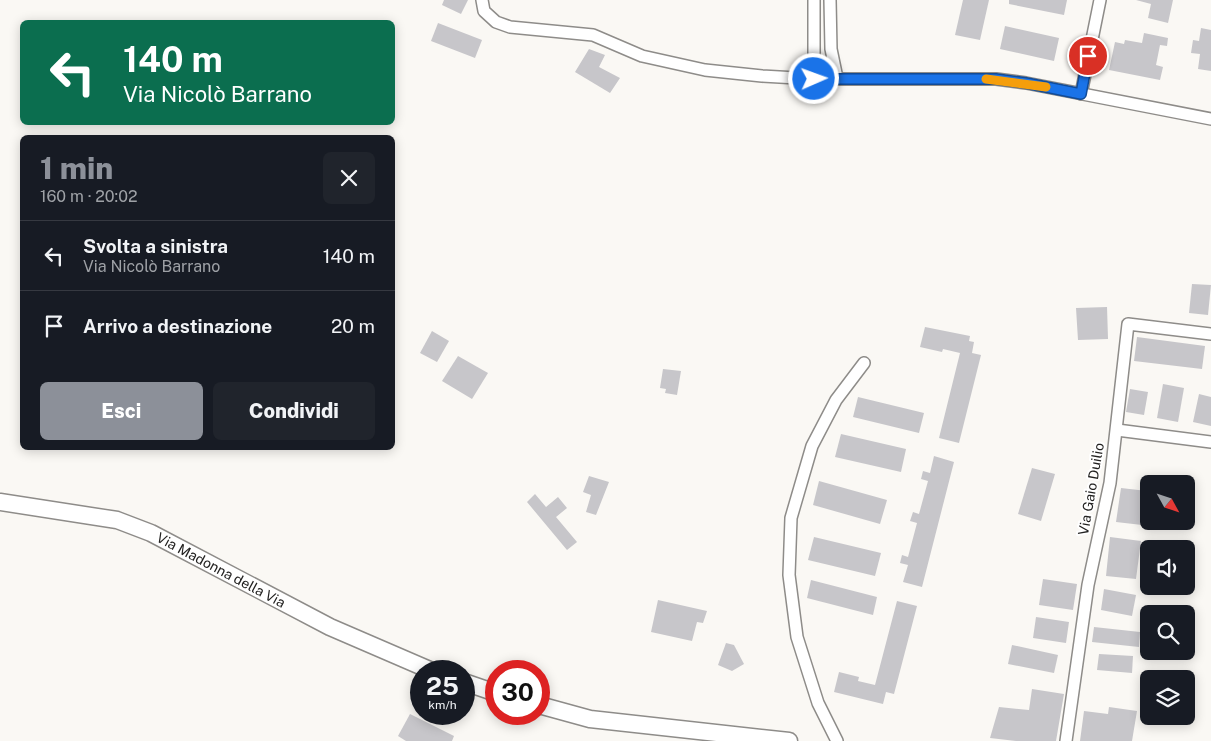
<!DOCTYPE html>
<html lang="it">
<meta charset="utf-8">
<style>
body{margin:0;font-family:"Public Sans",sans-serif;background:#20242c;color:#f1f3f6;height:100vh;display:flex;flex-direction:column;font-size:19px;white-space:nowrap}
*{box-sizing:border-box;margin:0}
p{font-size:16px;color:#9ea1a6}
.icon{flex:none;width:28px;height:28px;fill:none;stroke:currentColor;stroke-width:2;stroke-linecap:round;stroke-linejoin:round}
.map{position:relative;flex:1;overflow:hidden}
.side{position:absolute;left:20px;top:135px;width:375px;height:315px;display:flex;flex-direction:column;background:#171b24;border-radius:8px;box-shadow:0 2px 12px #0003}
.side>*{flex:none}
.top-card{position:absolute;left:20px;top:20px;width:375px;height:105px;border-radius:8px;box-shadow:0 2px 12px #0003;background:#0b6e4f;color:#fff;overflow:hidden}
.needle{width:32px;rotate:130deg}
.controls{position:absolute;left:1140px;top:475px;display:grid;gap:10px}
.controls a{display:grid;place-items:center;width:55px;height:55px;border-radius:8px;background:#171b24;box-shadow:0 2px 12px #0003;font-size:25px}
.speed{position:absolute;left:410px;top:660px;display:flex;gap:10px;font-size:25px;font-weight:700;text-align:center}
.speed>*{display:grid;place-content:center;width:65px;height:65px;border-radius:50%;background:#171b24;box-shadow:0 2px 12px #0003;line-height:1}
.speed small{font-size:12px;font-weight:400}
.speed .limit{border:8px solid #d22;background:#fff;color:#111}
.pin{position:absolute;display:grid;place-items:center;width:42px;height:42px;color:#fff;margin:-21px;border:2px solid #fff;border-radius:50%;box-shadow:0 1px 5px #0007}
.me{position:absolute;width:55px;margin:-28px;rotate:88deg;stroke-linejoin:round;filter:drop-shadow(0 0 4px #0008)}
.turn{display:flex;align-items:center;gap:18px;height:105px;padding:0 20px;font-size:22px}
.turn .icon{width:65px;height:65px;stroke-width:2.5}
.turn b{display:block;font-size:35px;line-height:42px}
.round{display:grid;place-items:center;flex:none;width:52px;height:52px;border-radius:8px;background:#20242c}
.head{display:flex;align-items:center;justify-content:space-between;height:85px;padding:0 20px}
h1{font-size:30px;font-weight:800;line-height:38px;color:#8c9099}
.button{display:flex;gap:10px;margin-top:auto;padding:10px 20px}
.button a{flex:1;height:58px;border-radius:8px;background:#8c9099;color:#fff;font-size:20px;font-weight:800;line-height:58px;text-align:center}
.button a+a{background:#20242c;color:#f1f3f6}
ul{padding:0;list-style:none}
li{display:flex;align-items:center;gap:15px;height:70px;padding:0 20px;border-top:1px solid #363941}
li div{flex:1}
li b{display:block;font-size:19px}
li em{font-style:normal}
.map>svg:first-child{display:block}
.building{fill:#c7c6ca}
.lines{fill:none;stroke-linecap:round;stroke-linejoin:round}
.street-casing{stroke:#8e8c89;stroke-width:14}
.secondary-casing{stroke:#8e8c89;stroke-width:19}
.street{stroke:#fff;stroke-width:11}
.secondary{stroke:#fff;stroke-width:16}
.route-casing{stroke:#114b97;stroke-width:12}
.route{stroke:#1a73e8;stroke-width:9}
.slow{stroke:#f59e0b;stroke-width:9}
.labels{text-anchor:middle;stroke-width:4;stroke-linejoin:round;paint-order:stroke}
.street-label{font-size:14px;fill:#232221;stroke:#fff}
</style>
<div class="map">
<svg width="1211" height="741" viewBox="0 0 1211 741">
<rect width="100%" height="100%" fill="#faf8f4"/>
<!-- building -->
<g class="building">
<path d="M444,0H468L461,14L442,5Z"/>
<path d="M963,0H989L980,40L955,35Z"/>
<path d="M1009,0H1067L1064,15L1009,4Z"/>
<path d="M1136,0H1173L1168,23L1148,18L1151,4Z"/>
<path d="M438,23L482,40L475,58L431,41Z"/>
<path d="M1005,26L1059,38L1054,61L1000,49Z"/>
<path d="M1201,28L1211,30V71L1198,69L1200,54L1191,53L1193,40L1199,41Z"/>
<path d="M1144,33L1168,38L1167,46L1160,45L1156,65L1163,67L1160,80L1109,70L1115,42L1124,44L1125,40L1142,43Z"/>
<path d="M589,49L605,55L599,67L620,78L610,93L575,72Z"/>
<path d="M1192,284L1211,285L1208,315L1189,313Z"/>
<path d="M1107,307L1108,339L1078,340L1076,308Z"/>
<path d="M925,327L970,336L969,341L974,342L972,353L981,355L959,443L939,438L960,353L943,349L942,352L920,347Z"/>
<path d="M432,331L449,341L437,362L420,353Z"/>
<path d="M1137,337L1205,346L1202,369L1134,361Z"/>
<path d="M458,356L488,373L472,399L442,381Z"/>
<path d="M663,369L681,371L677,395L665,393L666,389L660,388Z"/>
<path d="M1163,384L1184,388L1178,422L1157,418Z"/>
<path d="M1130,389L1148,392L1144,415L1126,412Z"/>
<path d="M1199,394L1211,397V426L1193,422Z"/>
<path d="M858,397L924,413L919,433L853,417Z"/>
<path d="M841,434L906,449L901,472L835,457Z"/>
<path d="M934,456L954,462L922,587L903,582L908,565L900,563L902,555L908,557L917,523L910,521L913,512L919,514L928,481L921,479L923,471L930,473Z"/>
<path d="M1032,468L1055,474L1041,521L1018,514Z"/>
<path d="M589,476L609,482L596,515L586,512L591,495L583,492Z"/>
<path d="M819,481L887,500L880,524L813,505Z"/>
<path d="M1121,488L1147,491L1142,525L1116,522Z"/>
<path d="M535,494L546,507L558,497L567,508L556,517L577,542L567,550L527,502Z"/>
<path d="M814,537L881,553L875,576L808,560Z"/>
<path d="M1110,537L1141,541L1136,579L1106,576Z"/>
<path d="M1043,579L1077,584L1073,610L1039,605Z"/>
<path d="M811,580L877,597L873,615L807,598Z"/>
<path d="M1104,589L1136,595L1132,616L1101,610Z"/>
<path d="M658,600L707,611L703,623L697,622L692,641L651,632Z"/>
<path d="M897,601L917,606L894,694L886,692L883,704L834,692L839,672L859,677L858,681L875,685Z"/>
<path d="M1036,617L1069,622L1066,643L1033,638Z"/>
<path d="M1094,627L1140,632L1139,647L1092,642Z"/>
<path d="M726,643L734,645L744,664L732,671L718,665Z"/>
<path d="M1012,645L1058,655L1054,673L1008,664Z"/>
<path d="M1099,654L1133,656L1132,673L1097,670Z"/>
<path d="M1032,689L1064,694L1056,741H1016L990,738L999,707L1029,710Z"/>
<path d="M1109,707L1137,711L1132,741H1080L1084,711L1108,714Z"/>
<path d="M410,714L454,736L452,741H406L398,736Z"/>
</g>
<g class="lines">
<defs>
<g id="street">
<path d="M482,0L484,11L496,22L510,27L593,35L642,56L705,70L762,76L814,79H996L1026,83L1211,119"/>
<path d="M814,0V79"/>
<path d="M830,0L831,49L837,78"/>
<path d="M1081,94L1100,0"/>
<path d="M1117,430L1211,442"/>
<path d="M837,741L818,703L797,637L789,575L791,518L812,446L836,400L864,363"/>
<path d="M1066,741L1088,585L1110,483L1128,324L1211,334"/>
</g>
<g id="secondary">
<path d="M0,502L117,520L151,533L330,627L432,671"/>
<path d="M464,682L496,693"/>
<path d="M539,705L590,719L789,741"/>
</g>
</defs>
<!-- street casing -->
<use href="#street" class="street-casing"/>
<!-- secondary casing -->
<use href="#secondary" class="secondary-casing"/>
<!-- street -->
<use href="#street" class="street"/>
<!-- secondary -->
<use href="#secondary" class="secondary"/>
</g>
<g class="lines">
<defs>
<path id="route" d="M814,79H996L1026,83L1081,94L1088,56"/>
</defs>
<!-- route casing -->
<use href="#route" class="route-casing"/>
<!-- route -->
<use href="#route" class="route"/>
<!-- slow -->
<path class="slow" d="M986,79L1046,87"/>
</g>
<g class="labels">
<!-- street labels -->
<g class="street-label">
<text transform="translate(1091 489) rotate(-80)" y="5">Via Gaio Duilio</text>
<text transform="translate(221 570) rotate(28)" y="5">Via Madonna della Via</text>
</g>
</g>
</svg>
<div class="controls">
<a><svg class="needle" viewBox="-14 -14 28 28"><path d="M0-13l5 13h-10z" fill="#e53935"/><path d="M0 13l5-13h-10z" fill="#9ea1a6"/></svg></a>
<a><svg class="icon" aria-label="sound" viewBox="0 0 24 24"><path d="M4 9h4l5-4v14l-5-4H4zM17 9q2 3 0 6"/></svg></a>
<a><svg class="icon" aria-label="search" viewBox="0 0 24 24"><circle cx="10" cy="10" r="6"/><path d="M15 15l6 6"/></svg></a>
<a><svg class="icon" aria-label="layers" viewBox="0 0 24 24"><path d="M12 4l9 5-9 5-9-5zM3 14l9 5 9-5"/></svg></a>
</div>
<div class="speed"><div>25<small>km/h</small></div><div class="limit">30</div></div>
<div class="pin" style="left:1088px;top:56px;background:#d93025"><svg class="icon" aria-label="arrive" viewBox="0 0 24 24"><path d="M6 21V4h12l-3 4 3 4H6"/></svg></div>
<svg class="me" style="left:814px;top:79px" viewBox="-20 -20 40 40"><circle r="17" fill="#1a73e8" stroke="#fff" stroke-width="3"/><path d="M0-11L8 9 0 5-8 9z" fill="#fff"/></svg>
<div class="top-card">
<div class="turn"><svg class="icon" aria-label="left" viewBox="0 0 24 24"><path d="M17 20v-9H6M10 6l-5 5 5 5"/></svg><div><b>140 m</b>Via Nicolò Barrano</div></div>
</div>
<section class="side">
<div class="head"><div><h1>1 min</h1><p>160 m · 20:02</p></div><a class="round"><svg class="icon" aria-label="close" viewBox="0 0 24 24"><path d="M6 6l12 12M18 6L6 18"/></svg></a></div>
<ul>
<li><svg class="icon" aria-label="left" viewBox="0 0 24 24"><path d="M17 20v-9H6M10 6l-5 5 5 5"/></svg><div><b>Svolta a sinistra</b><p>Via Nicolò Barrano</p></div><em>140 m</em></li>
<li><svg class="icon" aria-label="arrive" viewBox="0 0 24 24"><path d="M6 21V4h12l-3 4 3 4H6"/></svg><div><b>Arrivo a destinazione</b></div><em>20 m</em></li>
</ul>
<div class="button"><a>Esci</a><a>Condividi</a></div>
</section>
</div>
